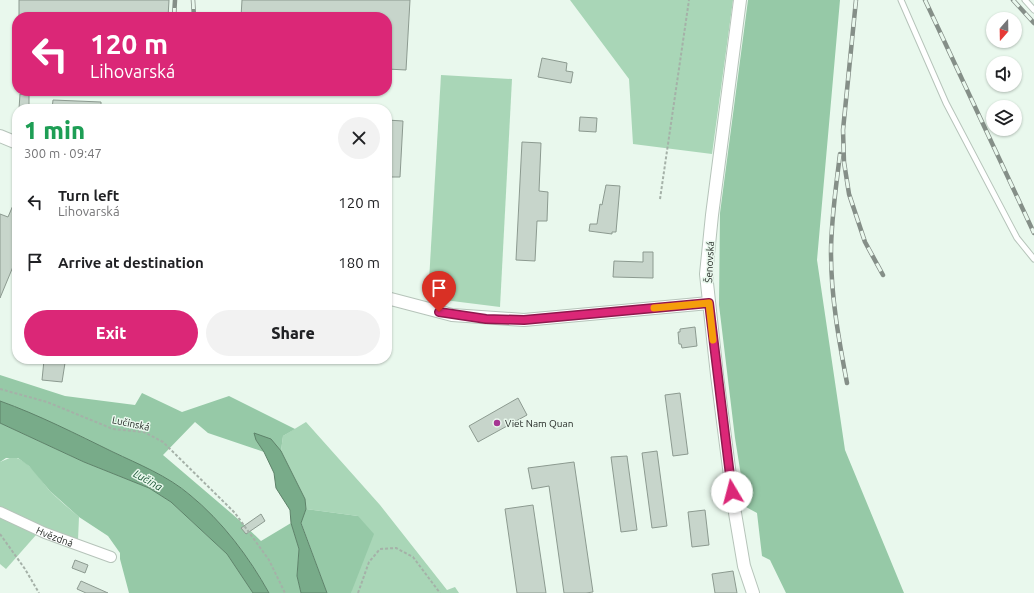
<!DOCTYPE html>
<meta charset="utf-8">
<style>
body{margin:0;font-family:Ubuntu,sans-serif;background:#f2f2f2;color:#202124;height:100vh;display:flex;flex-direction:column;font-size:15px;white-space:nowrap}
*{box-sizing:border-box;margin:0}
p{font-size:13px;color:#757577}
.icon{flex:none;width:22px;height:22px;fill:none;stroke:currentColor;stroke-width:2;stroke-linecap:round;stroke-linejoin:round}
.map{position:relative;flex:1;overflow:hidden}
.panel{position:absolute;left:12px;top:104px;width:380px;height:260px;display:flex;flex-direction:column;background:#fff;border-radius:16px;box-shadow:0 1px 3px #0004}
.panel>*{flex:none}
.top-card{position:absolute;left:12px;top:12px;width:380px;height:84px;border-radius:16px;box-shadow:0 1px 3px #0004;background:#db2777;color:#fff;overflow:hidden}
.needle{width:26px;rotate:200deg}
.controls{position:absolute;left:986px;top:12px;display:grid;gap:8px}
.controls a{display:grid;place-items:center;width:36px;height:36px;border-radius:50%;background:#fff;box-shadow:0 1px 3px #0004;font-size:20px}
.pin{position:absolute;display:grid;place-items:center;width:34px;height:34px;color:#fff;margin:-41px -17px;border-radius:50% 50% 50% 0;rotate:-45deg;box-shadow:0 0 4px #0007}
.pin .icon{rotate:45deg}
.me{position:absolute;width:44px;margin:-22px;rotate:352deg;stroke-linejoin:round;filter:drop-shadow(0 0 3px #0008)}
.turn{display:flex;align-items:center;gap:14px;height:84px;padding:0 12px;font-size:18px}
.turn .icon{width:52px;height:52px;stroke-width:2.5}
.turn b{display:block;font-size:28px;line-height:34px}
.round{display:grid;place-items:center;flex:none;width:42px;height:42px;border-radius:21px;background:#f2f2f2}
.head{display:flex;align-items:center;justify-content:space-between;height:68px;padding:0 12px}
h1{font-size:24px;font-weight:800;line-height:30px;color:#1e9e55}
.button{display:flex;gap:8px;margin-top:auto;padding:8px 12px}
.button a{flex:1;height:46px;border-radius:24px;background:#db2777;color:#fff;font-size:16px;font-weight:800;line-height:46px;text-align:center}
.button a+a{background:#f2f2f2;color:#202124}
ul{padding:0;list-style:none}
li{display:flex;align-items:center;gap:12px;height:60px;padding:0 12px}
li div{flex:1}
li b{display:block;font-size:15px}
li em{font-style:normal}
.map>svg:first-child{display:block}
.green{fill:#a9d6b7}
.forest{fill:#96c9a7}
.water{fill:#78ab89;stroke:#5d8269}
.building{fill:#c7d5cb;stroke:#8c9a90}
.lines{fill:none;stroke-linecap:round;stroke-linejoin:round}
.service-casing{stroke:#b6c4ba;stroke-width:7}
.minor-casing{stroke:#b6c4ba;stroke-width:12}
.tertiary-casing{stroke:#b6c4ba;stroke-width:14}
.path{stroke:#a5b1a8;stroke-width:2;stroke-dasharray:3 2;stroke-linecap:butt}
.service{stroke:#fff;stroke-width:5}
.minor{stroke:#fff;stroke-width:10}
.tertiary{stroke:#fff;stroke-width:12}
.rail-casing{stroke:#858f88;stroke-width:4.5}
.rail{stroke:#e9f8ed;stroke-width:3;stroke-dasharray:9;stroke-linecap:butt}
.route-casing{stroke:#8e194d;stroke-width:10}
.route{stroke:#db2777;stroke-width:7}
.slow{stroke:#f59e0b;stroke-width:7}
.poi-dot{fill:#a63693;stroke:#e9f8ed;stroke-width:1.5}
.labels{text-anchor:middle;stroke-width:3;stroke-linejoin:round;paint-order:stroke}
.street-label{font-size:10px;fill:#1e231f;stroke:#e9f8ed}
.poi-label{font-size:10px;fill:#1e231f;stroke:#e9f8ed;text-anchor:start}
.water-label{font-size:11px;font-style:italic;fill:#1b5635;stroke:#e9f8ed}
</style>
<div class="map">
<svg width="1034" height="593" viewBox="0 0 1034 593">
<rect width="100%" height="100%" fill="#e9f8ed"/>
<!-- green -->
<g class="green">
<path d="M570,0H733L712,154L633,144L629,79Z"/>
<path d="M441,75L512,79L500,307L428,298Z"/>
<path d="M306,422L380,505L447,590L455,587L459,593H351L358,516L306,509L305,499L281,451L283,436Z"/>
<path d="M12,457C29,459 40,480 51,492C60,501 70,509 79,517L78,540L60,535L0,508V462Z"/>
<path d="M0,517L36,535L6,569L0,564Z"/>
</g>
<!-- forest -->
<g class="forest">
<path d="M748,0H840L817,260L845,450L904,593H786L770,560L762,556L757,513L746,507L735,438L719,305L720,213Z"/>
<path d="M0,375L65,396L135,405L142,393L182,412L229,396L295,429L283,436L281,451L270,439L256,440L264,452L208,433L195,422L163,455L238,519L261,541L291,523L299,549L297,576L301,593H269C249,557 222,521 190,495C168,477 138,464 113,452C75,434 39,416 0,401Z"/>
<path d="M0,423L84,462L149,488L171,502L227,554L253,593H129L120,559V553L108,536L79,517L50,491L29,466L18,458H6L0,462Z"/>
<path d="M306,509L358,516L374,534L351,593H327L301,522Z"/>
</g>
<!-- water -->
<g class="water">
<path d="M0,401C39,415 76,434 113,452C138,464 168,476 190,495C222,521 249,557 269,593H253L227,554L171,502L149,488L84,462L0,423Z"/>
<path d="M254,433L271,439L281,451L305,499L306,509L301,523L327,593H301L297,576L299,549L291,523L290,510L276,488L274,473L264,452L256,440Z"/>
</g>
<!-- building -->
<g class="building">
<path d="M19,0H169L168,17H19Z"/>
<path d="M242,0H410L406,70L387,69V17H241Z"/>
<path d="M542,58L567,63L566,71L573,72L571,83L538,77Z"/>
<path d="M20,94L29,95V109H19Z"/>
<path d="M53,100L101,102V109H52Z"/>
<path d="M580,117L597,118L596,132L579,131Z"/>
<path d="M387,120L403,121L400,177H387Z"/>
<path d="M522,142L541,143L539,191L548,192L547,221H537L535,261L516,260Z"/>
<path d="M606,185L620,186L616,232H612V234L589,231L590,224H597L600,204L602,205Z"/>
<path d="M17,196V257L0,298V214L8,217Z"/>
<path d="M643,252H653V278L613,277L614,261L643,262Z"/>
<path d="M695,327L697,346L682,348L681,344H679L678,332H680V329Z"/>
<path d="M44,360L65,363L62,382L42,380Z"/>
<path d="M680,393L688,454L673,456L665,395Z"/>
<path d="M518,398L527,415L478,442L469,426Z"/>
<path d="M657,451L667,526L652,528L642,453Z"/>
<path d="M627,456L637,530L621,532L611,457Z"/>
<path d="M574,462L593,592L586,593H564L549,486L532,489L528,468Z"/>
<path d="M533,505L546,593H517L505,509Z"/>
<path d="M705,510L709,545L692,547L688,512Z"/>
<path d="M261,514L265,521L246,534L241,528Z"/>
<path d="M75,560L88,565L85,573L72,568Z"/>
<path d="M733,571L737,593H715L712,574Z"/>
<path d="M81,581L108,593H86L77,589Z"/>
</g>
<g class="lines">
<defs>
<g id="service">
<path d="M901,0L946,103L1017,238L1034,259"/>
<path d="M1025,0L1034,10"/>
</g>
<g id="minor">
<path id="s1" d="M0,512L45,533L111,557"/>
</g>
<g id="tertiary">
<path d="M740,0L712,215L706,274L717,375L734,507L744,566L753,593"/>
<path d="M0,136L17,143"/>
<path d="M387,298L452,315L524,320L709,303"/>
</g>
</defs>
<!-- service casing -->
<use href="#service" class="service-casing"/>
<!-- minor casing -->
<use href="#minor" class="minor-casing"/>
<!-- tertiary casing -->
<use href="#tertiary" class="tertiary-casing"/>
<!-- path -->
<g class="path">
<path d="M660,199L689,0"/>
<path d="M0,389L47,402L113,429L144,432L163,442L235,513L269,560L285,593"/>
<path d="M0,534L25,569L39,593"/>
<path d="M358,593L369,562L380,549L396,548L413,557L440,593"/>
</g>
<!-- service -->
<use href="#service" class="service"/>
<!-- minor -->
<use href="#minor" class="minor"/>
<!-- tertiary -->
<use href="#tertiary" class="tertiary"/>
<defs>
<g id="rail">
<path d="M193,0L194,17"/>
<path d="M856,0L843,130L844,162L849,194L865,242L883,275"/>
<path d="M925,0L1034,233"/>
<path d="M1013,0L1034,23"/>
<path d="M174,17L175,0"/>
<path d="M840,154C836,187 831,220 831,253C831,297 839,341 847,383"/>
</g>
</defs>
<!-- rail casing -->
<use href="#rail" class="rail-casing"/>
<!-- rail -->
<use href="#rail" class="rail"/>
</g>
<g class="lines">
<defs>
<path id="route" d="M439,312L486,319L524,320L709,303L732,492"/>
</defs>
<!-- route casing -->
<use href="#route" class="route-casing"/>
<!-- route -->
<use href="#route" class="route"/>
<!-- slow -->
<path class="slow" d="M654,308L709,303L713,340"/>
</g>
<!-- markers -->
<circle class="poi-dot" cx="497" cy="423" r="4"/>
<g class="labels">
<!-- street labels -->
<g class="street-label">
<text transform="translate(709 262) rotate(-87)" y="4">Šenovská</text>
<text transform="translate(131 423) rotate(12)" y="4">Lučinská</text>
<text dy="4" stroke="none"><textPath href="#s1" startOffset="60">Hvězdná</textPath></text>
</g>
<!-- poi labels -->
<g class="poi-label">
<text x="505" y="427">Viet Nam Quan</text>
</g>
<!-- water labels -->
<g class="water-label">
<text transform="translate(148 480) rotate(29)" y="4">Lučina</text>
</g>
</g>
</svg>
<div class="controls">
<a><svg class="needle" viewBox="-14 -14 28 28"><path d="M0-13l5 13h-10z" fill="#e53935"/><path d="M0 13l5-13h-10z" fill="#757577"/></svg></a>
<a><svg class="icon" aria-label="sound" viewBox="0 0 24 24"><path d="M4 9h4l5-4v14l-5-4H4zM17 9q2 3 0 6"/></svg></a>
<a><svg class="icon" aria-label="layers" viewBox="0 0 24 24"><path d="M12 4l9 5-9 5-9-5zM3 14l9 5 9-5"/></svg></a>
</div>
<div class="pin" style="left:439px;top:312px;background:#d93025"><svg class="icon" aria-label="arrive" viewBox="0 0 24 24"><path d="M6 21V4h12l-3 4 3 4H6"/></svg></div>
<svg class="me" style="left:732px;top:492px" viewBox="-20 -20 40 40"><circle r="19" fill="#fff"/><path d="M0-13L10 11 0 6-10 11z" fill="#db2777"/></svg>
<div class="top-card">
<div class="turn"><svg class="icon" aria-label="left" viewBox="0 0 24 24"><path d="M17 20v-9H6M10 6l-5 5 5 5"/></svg><div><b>120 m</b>Lihovarská</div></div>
</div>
<section class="panel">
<div class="head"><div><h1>1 min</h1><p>300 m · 09:47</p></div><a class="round"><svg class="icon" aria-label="close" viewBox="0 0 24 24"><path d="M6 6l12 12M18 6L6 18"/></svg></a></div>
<ul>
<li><svg class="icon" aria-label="left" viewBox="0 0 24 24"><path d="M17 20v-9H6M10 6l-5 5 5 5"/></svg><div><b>Turn left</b><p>Lihovarská</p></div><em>120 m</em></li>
<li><svg class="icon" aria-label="arrive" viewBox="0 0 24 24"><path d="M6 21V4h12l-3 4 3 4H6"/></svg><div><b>Arrive at destination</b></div><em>180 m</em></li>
</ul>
<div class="button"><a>Exit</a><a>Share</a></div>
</section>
</div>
